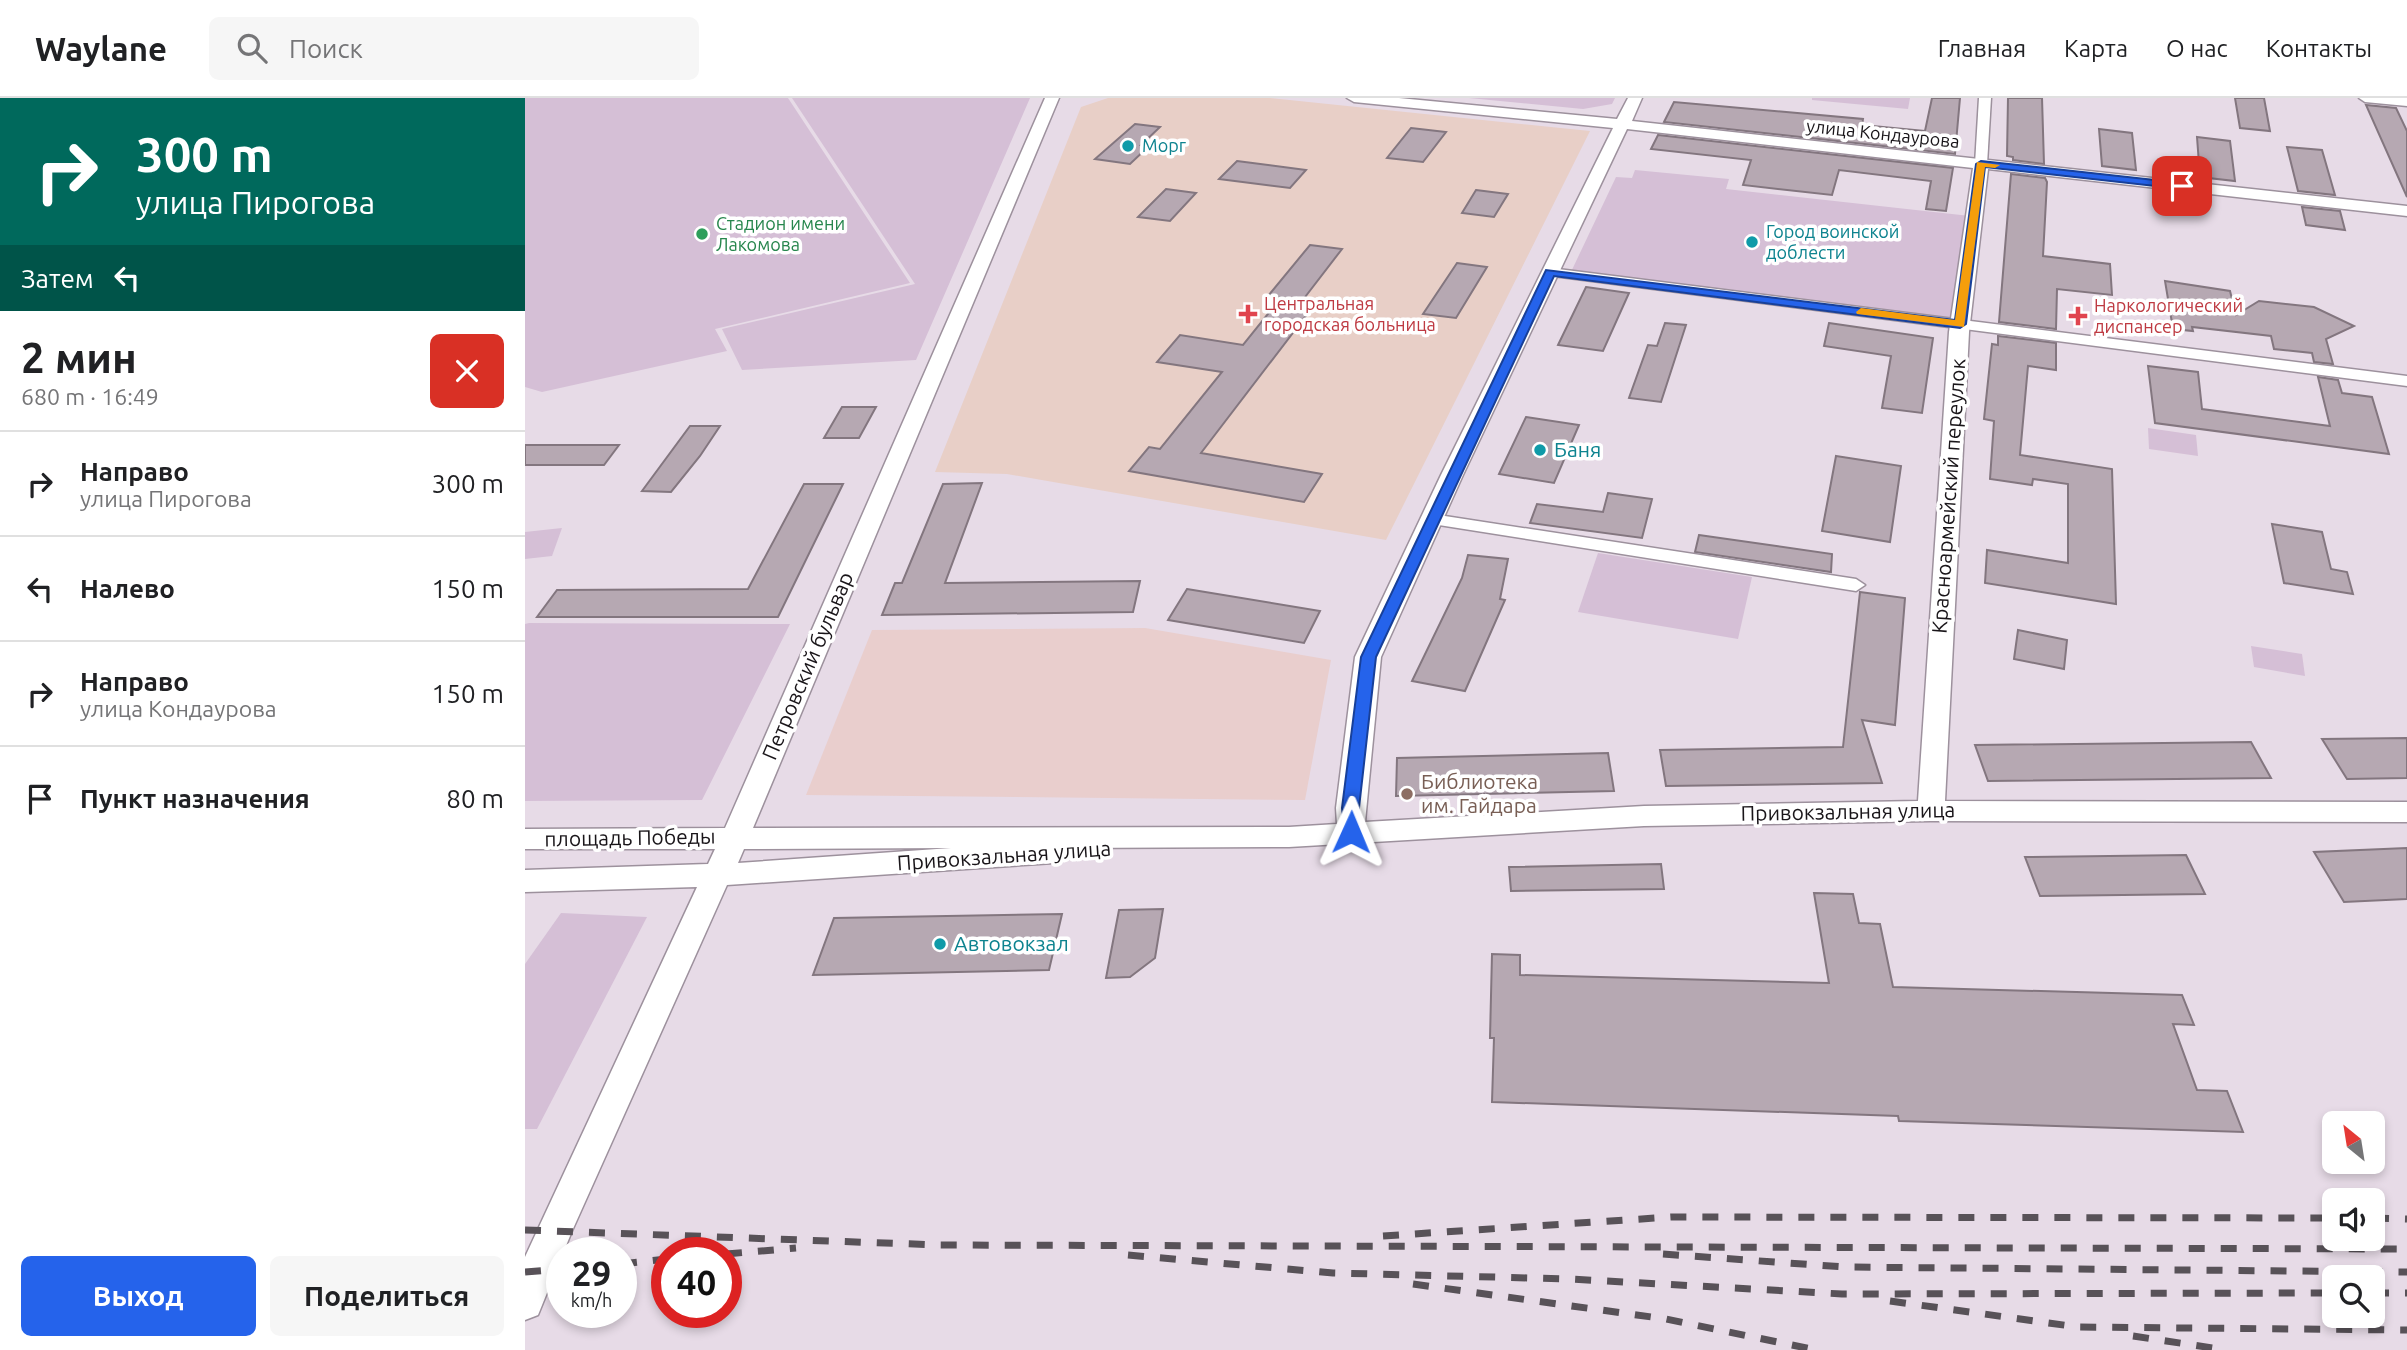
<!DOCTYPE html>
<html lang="ru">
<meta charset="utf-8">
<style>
body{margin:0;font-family:Ubuntu,sans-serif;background:#f6f6f6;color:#202124;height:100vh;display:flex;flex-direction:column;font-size:26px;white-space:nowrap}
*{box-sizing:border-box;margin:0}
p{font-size:23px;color:#757577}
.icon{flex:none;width:38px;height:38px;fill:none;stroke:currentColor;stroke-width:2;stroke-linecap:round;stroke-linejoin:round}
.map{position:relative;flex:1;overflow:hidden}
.drawer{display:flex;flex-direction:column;background:#fff;width:525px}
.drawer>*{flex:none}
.top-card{background:#00695c;color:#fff;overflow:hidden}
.needle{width:46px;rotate:330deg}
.tools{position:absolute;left:1797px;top:1013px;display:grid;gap:14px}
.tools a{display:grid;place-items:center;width:63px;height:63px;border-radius:10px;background:#fff;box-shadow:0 4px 10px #0003;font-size:35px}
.speed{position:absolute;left:21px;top:1139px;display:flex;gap:14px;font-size:35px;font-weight:700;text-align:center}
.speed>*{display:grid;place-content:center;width:91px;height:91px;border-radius:50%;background:#fff;box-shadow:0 4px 10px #0003;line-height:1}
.speed small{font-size:18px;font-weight:400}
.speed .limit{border:10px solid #d22;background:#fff;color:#111}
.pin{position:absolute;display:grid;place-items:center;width:60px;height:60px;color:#fff;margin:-30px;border-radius:14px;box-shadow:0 4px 10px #0006}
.me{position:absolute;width:77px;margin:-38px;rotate:1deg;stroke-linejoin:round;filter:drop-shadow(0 0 5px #0008)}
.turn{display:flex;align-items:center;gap:24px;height:147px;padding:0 21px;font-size:32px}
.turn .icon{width:91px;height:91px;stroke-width:2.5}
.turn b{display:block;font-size:49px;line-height:60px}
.then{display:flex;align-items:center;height:66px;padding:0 21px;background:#0003;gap:14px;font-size:26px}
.round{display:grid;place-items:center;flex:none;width:74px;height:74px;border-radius:10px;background:#f6f6f6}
.overview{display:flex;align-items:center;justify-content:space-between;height:119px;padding:0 21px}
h1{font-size:42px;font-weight:700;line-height:52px}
.cta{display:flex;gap:14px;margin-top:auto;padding:14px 21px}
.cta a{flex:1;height:80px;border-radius:10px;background:#2563eb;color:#fff;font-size:28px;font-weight:700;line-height:80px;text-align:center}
.cta a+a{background:#f6f6f6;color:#202124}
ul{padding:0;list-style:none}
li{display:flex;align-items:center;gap:21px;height:105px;padding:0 21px;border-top:2px solid #e0e0e0}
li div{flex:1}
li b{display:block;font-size:26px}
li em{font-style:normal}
header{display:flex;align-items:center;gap:42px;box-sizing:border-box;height:98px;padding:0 35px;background:#fff;border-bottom:2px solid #e0e0e0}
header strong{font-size:33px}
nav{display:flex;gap:38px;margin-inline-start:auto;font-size:24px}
.search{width:490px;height:63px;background:#f6f6f6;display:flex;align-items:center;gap:18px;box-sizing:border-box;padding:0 24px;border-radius:10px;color:#757577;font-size:26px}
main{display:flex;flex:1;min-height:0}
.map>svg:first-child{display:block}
.commercial{fill:#e9cecd}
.medical{fill:#e8cfc7}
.green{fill:#d5bfd6}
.building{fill:#b6a8b2;stroke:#83767f;stroke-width:2}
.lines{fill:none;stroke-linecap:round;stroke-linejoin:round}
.minor-casing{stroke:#9d919d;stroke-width:3}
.tertiary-casing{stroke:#9d919d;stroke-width:3}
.minor{fill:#fff;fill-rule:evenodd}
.tertiary{fill:#fff;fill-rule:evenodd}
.rail{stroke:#585258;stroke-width:7;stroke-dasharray:16 16;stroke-linecap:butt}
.route{fill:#2563eb;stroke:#184099;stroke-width:2}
.slow{fill:#f59e0b}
.culture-dot{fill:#0f9aa8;stroke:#fff;stroke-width:2.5}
.leisure-dot{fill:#2e9e5b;stroke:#fff;stroke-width:2.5}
.health-dot{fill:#e0444e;stroke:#fff;stroke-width:2.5}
.education-dot{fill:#8d6e63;stroke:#fff;stroke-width:2.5}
.labels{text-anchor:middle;stroke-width:7;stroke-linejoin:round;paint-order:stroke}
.far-street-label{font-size:18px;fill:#191519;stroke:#fff}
.far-culture-label{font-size:18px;fill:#0d838f;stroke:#fff;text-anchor:start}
.far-leisure-label{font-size:18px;fill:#27864d;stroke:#fff;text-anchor:start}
.far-health-label{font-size:18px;fill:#be3a42;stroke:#fff;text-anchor:start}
.culture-label{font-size:21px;fill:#0d838f;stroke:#fff;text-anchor:start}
.street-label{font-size:21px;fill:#191519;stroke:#fff}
.education-label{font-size:21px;fill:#785e54;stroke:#fff;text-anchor:start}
</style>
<header>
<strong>Waylane</strong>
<div class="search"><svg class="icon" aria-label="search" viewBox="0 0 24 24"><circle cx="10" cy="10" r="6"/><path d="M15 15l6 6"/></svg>Поиск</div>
<nav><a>Главная</a><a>Карта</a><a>О нас</a><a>Контакты</a></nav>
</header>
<main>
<section class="drawer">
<div class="top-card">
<div class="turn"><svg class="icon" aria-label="right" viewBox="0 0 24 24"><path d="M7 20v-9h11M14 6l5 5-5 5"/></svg><div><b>300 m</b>улица Пирогова</div></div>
<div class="then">Затем<svg class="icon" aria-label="left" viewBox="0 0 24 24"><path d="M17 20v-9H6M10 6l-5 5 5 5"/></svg></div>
</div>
<div class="overview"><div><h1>2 мин</h1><p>680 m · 16:49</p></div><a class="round" style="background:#d93025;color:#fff"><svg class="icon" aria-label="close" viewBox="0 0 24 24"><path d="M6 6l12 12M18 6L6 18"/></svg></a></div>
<ul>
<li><svg class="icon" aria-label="right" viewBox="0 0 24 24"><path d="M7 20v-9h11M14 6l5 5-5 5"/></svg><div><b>Направо</b><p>улица Пирогова</p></div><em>300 m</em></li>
<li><svg class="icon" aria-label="left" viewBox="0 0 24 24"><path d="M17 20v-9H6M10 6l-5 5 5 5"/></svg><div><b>Налево</b></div><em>150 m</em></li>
<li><svg class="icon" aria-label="right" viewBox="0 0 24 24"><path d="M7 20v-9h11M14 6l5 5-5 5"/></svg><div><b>Направо</b><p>улица Кондаурова</p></div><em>150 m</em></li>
<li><svg class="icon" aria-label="arrive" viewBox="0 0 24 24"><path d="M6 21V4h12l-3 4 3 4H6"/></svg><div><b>Пункт назначения</b></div><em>80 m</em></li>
</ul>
<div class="cta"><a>Выход</a><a>Поделиться</a></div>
</section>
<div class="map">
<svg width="1882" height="1252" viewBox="0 0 1882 1252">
<rect width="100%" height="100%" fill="#e7dbe7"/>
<!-- commercial -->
<path class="commercial" d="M620,530L806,562L780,702L281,697L347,532Z"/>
<!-- medical -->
<path class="medical" d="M583,0H745L1065,33L861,442L482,376L410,374L556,9Z"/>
<!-- green -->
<g class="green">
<path d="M0,0H263L385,185L190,231L202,253L17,294L0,289Z"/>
<path d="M267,0H505L391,262L217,272L197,231L390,186Z"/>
<path d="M944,0H1090L1087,6L1058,11Z"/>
<path d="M1287,0H1385L1383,11L1287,2Z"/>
<path d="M1110,72L1204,81L1201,91L1445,118L1434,226L1045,176L1091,79L1107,80Z"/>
<path d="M1623,330L1671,337L1673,358L1624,351Z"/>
<path d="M37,430L27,458L0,461V434Z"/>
<path d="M1073,455L1227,479L1213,541L1053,514Z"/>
<path d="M0,526L4,525L265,526L177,702L0,703Z"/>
<path d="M1726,548L1777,556L1780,578L1729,569Z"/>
<path d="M36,815L122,819L12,1031H0V866Z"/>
</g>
<!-- building -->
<g class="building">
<path d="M1407,0H1435L1430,56L1139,24L1149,4L1338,21L1337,27L1400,33Z"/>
<path d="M1483,0H1517L1519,66L1488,62V59L1482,58Z"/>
<path d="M1710,0H1739L1745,33L1715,30Z"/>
<path d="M1841,7L1871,10L1882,33V99Z"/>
<path d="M610,26L635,29L616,47L624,48L605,66L570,61Z"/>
<path d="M886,30L921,34L898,64L862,60Z"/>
<path d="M1574,31L1607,35L1611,72L1577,68Z"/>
<path d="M1133,37L1428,70L1421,113L1401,111L1406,83L1314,72L1307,97L1218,87L1226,62L1126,51Z"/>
<path d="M1672,39L1705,43L1710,83L1675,79Z"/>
<path d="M1762,49L1797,52L1810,97L1773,93Z"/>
<path d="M712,63L781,72L765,90L694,81Z"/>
<path d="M1486,76L1520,80L1522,84L1518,158L1585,166L1587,197L1532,191L1531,231L1474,224Z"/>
<path d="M641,91L671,95L645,123L613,119Z"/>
<path d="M951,92L983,96L969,119L937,115Z"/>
<path d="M1777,109L1815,113L1820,132L1781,127Z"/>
<path d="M785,147L817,151L777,203L743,198Z"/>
<path d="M932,165L962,169L931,220L898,216Z"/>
<path d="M1640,183L1705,193L1711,217L1734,203L1789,209L1829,228L1801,241L1808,266L1789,264L1787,255L1749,251L1746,238L1667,229L1668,233L1648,231Z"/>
<path d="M1061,189L1104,195L1078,253L1033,247Z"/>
<path d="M755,201L790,206L676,355L797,376L779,404L604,373L624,349L635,351L697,274L632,264L655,237L718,247Z"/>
<path d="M1140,225L1161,227L1136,304L1104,300L1123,247L1132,248Z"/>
<path d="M1304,225L1408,240L1397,315L1357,310L1366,258L1299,248Z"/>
<path d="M1473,238L1531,245V272L1503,268L1495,357L1587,371L1591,506L1460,485L1462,452L1543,465V386L1508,381L1507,387L1465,381L1469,323L1459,321L1467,246L1473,247Z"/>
<path d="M1623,268L1673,274L1677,311L1805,328L1793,279L1813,282L1817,295L1847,299L1864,356L1630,325Z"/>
<path d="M317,309H351L334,340H299Z"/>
<path d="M1001,319L1054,327L1029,385L974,376Z"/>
<path d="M165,328H195L175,358L146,394L117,393Z"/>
<path d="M0,347H94L79,367H0Z"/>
<path d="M1311,358L1376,368L1365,444L1297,433Z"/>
<path d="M457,385L420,485L615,483L608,514L357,517L370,485H377L418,386Z"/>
<path d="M279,386H318L253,519H12L32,492L223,491Z"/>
<path d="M1083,395L1127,401L1117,440L1005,425L1012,406L1078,414Z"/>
<path d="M1747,426L1797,434L1806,471L1822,474L1828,496L1759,485Z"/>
<path d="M1174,437L1307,456L1306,474L1170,454Z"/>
<path d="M943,457L983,461L975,501L980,502L940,593L887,583L937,480Z"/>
<path d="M662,491L795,513L779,545L643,522Z"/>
<path d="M1335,494L1380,500L1370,627L1337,622L1357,685L1141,688L1135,652L1318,649Z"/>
<path d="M1493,532L1542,542L1539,571L1489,561Z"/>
<path d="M1882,640V680L1822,681L1797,641Z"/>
<path d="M1726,644L1746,680L1463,683L1450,647Z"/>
<path d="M1083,655L1089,693L871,698L872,660Z"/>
<path d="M1882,750V801L1819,804L1789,754Z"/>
<path d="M1661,757L1680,796L1515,798L1500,759Z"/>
<path d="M1136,766L1139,791L986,793L984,769Z"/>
<path d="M1289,795L1328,796L1334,825L1355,826L1368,889L1657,897L1669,927L1648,926L1672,992L1702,993L1718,1034L1374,1023L1373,1018L967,1004L969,940H965L967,856L995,857V877L1304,885Z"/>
<path d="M638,811L630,860L605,879L581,880L594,812Z"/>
<path d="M537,816L524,872L288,877L309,820Z"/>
</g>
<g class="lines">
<defs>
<g id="minor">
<path d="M1454,0H1466L1462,66L1456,70L1450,66Z"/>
<path d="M1834,0H1882V8L1840,4Z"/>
<path d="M1025,170L1882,278V288L1020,177L1018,174Z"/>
<path d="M907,416L1331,481L1340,487L1331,493L901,425L898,421L901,417Z"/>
</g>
<path id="tertiary" d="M520,0H534L228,730L764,729L812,726L811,710L830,559L916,377L1088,30L829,4L822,0H874L1092,21L1103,0H1117L1107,23L1882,108V118L1463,71L1444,234L1420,703L1882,704V724L1406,723L1119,728L764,749L541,750L543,754L539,762L529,765L202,787L47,1133L13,1217L0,1222V1159L172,789L0,794V772L183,766L190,751H0V731L200,730ZM1102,31L1448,70L1424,234L1393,703L1119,708L840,724L856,559L938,377ZM426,750L213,765L219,751Z"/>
</defs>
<!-- minor casing -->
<use href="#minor" class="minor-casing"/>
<!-- tertiary casing -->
<use href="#tertiary" class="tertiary-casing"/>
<!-- minor -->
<use href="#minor" class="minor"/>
<!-- tertiary -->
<use href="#tertiary" class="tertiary"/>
<!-- rail -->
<g class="rail">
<path d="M1848,1120L1882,1121"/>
<path d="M0,1132L415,1147L1882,1151"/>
<path d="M858,1138L1146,1119L1810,1120"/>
<path d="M201,1156L271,1150"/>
<path d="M1138,1156L1319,1169L1882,1174"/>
<path d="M603,1157L808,1175L1045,1181L1317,1196L1810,1195"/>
<path d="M96,1166L142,1161"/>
<path d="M0,1174L37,1171"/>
<path d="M888,1186L1141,1221L1291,1252"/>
<path d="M1848,1195H1882"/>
<path d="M1365,1203L1553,1229L1882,1232"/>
<path d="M1608,1238L1701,1252"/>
</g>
</g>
<!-- route -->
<path class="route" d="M1456,63L1657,85L1662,88L1657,91L1460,69L1441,226L1435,230L1029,178L851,559L834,710V734L826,740L820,739L817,710L836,559L1021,172L1430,222L1451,66Z"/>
<!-- slow -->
<path class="slow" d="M1452,64L1475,67L1470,70L1460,69L1439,229L1332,216L1331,214L1336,210L1430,222Z"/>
<!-- markers -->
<g class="culture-dot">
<circle cx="603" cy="48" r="7"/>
<circle cx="1227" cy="144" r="7"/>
<circle cx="1015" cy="352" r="7"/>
<circle cx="415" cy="846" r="7"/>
</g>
<circle class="leisure-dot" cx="177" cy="136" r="7"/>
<g class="health-dot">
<path d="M719.5 205.5h7v7h7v7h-7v7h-7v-7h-7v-7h7z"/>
<path d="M1549.5 207.5h7v7h7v7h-7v7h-7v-7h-7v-7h7z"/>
</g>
<circle class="education-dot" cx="882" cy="696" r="7"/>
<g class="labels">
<!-- far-street labels -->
<g class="far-street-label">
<text transform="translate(1358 36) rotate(6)" y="6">улица Кондаурова</text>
</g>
<!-- far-culture labels -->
<g class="far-culture-label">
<text x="617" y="54">Морг</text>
<text x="1241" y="140">Город воинской<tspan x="1241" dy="21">доблести</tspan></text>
</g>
<!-- far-leisure labels -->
<g class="far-leisure-label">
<text x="191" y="132">Стадион имени<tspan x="191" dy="21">Лакомова</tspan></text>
</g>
<!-- far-health labels -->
<g class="far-health-label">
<text x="739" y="212">Центральная<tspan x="739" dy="21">городская больница</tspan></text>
<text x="1569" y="214">Наркологический<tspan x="1569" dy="21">диспансер</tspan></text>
</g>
<!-- culture labels -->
<g class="culture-label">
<text x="1029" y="359">Баня</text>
<text x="429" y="853">Автовокзал</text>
</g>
<!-- street labels -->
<g class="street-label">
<text transform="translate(1424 398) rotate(-86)" y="7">Красноармейский переулок</text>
<text transform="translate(283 568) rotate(-67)" y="7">Петровский бульвар</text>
<text transform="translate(1323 714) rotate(-1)" y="7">Привокзальная улица</text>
<text transform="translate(105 740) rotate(-1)" y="7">площадь Победы</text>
<text transform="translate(479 758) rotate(-4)" y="7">Привокзальная улица</text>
</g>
<!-- education labels -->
<g class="education-label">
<text x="896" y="691">Библиотека<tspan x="896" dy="24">им. Гайдара</tspan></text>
</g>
</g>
</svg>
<div class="tools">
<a><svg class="needle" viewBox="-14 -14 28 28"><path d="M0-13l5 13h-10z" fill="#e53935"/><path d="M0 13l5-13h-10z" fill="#757577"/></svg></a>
<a><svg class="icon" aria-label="sound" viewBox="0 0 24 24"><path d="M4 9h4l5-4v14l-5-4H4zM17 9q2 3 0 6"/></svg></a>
<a><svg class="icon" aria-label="search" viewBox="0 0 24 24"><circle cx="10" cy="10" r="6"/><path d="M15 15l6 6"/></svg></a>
</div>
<div class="speed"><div>29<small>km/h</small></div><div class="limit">40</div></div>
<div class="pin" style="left:1657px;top:88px;background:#d93025"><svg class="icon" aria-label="arrive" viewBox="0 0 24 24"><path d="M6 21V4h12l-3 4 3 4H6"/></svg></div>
<svg class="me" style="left:826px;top:734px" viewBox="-20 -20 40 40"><path d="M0-17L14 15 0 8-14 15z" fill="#2563eb" stroke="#fff" stroke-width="4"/></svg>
</div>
</main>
